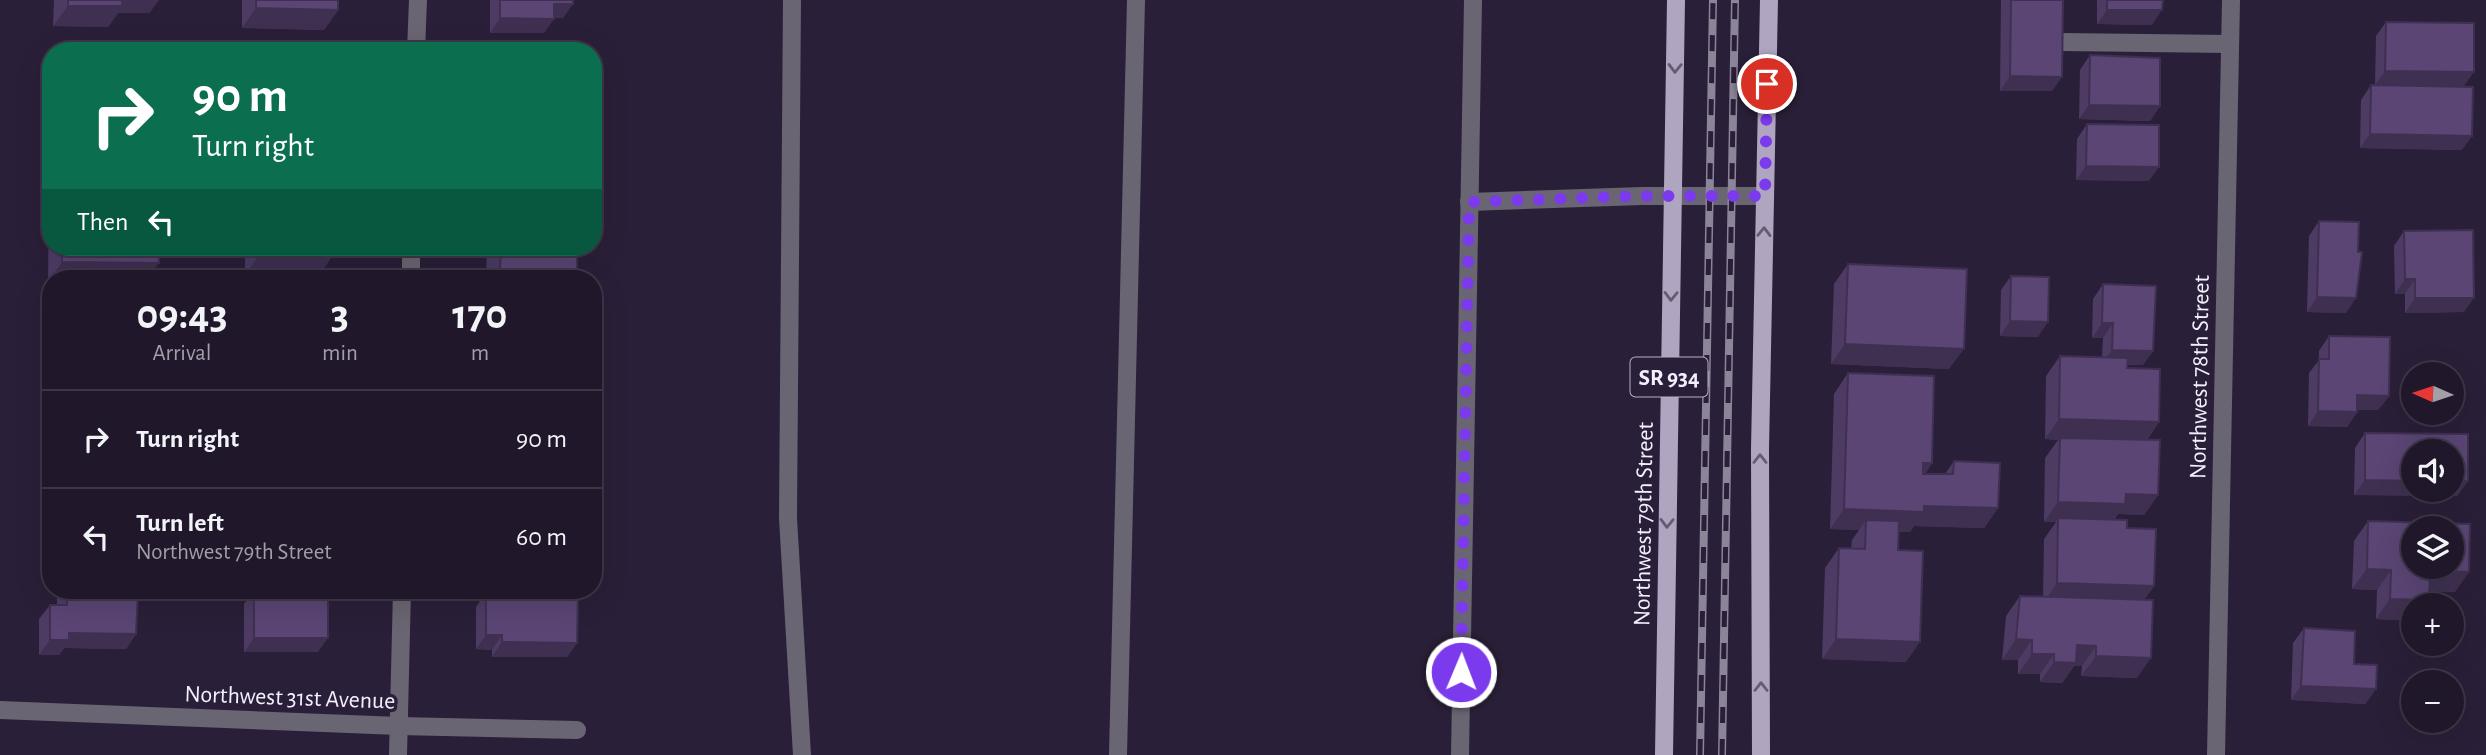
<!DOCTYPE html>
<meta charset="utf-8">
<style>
body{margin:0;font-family:"Alegreya Sans",sans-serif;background:#282032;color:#f1f3f6;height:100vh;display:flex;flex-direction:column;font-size:26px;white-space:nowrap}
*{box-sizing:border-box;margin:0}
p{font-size:23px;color:#a29fa8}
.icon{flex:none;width:38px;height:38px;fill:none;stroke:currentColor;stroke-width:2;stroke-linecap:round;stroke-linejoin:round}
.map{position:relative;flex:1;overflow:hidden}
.details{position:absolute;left:42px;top:270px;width:560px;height:329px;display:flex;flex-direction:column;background:#20172a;border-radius:28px;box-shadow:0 7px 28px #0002,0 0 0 2px #3d3647}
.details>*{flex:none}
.hud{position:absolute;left:42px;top:42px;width:560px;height:214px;border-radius:28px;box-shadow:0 7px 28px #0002,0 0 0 2px #3d3647;background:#0b6e4f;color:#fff;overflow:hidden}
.needle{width:46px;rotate:273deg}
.fabs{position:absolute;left:2401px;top:362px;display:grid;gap:14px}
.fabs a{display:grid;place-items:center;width:63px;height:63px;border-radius:50%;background:#20172a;box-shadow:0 7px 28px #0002,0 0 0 2px #3d3647;font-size:35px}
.pin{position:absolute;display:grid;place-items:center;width:60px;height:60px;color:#fff;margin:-30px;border:4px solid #fff;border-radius:50%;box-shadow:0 2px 7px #0007}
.me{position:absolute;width:77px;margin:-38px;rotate:1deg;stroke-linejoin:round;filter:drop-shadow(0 0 5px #0008)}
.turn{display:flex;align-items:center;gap:24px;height:147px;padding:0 35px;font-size:32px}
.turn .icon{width:91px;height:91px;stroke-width:2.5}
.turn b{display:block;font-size:49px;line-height:60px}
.then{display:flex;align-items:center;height:66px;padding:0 35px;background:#0003;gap:14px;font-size:26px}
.eta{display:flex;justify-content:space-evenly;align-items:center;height:119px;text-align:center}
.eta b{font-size:42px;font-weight:700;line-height:49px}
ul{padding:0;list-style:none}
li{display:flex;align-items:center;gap:21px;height:98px;padding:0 35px;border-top:2px solid #3d3647}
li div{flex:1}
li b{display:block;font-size:26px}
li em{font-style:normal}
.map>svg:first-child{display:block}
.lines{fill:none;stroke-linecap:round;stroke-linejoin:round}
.minor{stroke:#6a6572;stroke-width:18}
.major{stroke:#b0a5c0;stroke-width:18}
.rail-casing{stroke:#8c8498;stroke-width:8}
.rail{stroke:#2a1f38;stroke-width:5;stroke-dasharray:16;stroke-linecap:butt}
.wall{fill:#4d3b64}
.shaded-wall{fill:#3f3051}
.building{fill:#5a4574;stroke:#3f3051;stroke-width:2;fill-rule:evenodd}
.oneway{stroke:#665b75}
.route{stroke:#7c3aed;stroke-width:12;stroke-dasharray:0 21.6}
.labels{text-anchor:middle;stroke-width:7;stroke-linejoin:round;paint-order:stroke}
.shield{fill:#2a1f38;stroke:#b7b1c2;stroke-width:2}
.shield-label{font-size:23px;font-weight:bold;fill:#f4effd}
.street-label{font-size:24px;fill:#f4effd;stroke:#2a1f38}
</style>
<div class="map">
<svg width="2486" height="755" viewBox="0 0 2486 755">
<rect width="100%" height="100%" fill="#2a1f38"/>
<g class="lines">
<!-- minor -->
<g class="minor">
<path d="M792,0L788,518L802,755"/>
<path d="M2061,42L2230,44"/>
<path d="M416,51L418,0"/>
<path d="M1469,202L1642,196H1765"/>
<path d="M411,278V247"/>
<path d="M0,710L399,726L577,730"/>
<path d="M398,755L402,590"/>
<path d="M1118,755L1136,0"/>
<path d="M1460,755L1473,0"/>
<path d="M2216,755L2231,0"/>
</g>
<!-- major -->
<g class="major">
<path d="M1664,755L1676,0"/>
<path d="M1761,755L1760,449L1769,0"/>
</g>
<defs>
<g id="rail">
<path d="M1700,755L1713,0"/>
<path d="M1722,755L1735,0"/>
</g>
</defs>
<!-- rail casing -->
<use href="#rail" class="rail-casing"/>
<!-- rail -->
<use href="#rail" class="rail"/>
</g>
<!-- wall -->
<g class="wall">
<path d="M54,0H159L149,13H118L108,27L53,26Z"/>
<path d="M242,0H338V10L324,30L242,28Z"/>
<path d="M490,0H573L563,18H554L544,33H490Z"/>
<path d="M2001,0H2063L2052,91H2000Z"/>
<path d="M2097,0H2163L2152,25L2097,24Z"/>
<path d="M2386,22L2464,86L2385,85L2462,150L2360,148L2361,100L2371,85H2375L2376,36Z"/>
<path d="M2090,55L2160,106L2150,121L2079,119L2080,70Z"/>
<path d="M2087,124L2149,181L2076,180L2077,139Z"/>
<path d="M51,197V247H159L48,282L49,199Z"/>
<path d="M2319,221L2346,313L2307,312L2309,236Z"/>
<path d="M2404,231L2464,312L2405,313V294H2395L2394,246Z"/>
<path d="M245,247H333L319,276L245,275Z"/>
<path d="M487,247H577V271L572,278H486Z"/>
<path d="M1848,264L1949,369L1831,364L1834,284Z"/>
<path d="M2011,276L2038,337L2000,336L2001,290Z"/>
<path d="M2103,284L2153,351L2143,365H2127V368L2159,422L2147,440L2158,495L2144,515L2118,514L2114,520L2127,528L2154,586L2144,600L2137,678L2081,676L2082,666H2074L2062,683L2040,682V674H2018V660H2002L2006,616L2020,596L2043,597L2044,539L2056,522H2044L2045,458L2058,440L2045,439L2046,376L2060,356L2102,357L2103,338H2092L2093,299Z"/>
<path d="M2329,336L2389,396L2378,410H2357V412L2347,427L2308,426L2309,373L2319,360V351Z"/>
<path d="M51,338V392H47V343Z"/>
<path d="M1848,373L1932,463L1925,474H1945L1954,461L1998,508L1984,528L1914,526L1910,532H1899L1898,550L1906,662L1822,659L1825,568L1839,548L1851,549L1852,540L1859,530L1830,529L1834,394Z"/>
<path d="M2365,433L2468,481L2457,496L2354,495L2355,448Z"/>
<path d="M51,452V514H42L44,462Z"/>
<path d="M2368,521L2455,592L2429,591L2413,606V621L2376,619L2377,590L2352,589L2354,541Z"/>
<path d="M57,590H138L136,634L126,649L64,648L59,655H39V619L50,605H57Z"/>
<path d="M254,590L318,652H244V604Z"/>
<path d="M502,590H553V595L577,643L567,657H492V650L476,649V607L486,592L500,593Z"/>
<path d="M2304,628L2354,664L2376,689L2365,704L2291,700L2293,643Z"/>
</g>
<!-- shaded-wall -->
<g class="shaded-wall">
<path d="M116,0H159L149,13H118L108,27L53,26L68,6Z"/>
<path d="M554,4H573L563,18H544Z"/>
<path d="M256,8L338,10L324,30L242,28Z"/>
<path d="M2107,10H2162L2152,25L2097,24Z"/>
<path d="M500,18L554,19L544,33H490Z"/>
<path d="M2385,71L2474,72L2464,86L2375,85Z"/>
<path d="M2010,76L2062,77L2052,91H2000Z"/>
<path d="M2089,105L2160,106L2150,121L2079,119Z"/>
<path d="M2370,134L2472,136L2462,150L2360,148Z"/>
<path d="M2086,166L2159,167L2149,181L2076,180Z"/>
<path d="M259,255H333L319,276L245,275Z"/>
<path d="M62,262L159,263L148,278H51V282H48Z"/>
<path d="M500,270L577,271L572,278H494Z"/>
<path d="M2405,279H2415L2405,294H2395Z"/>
<path d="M2317,297L2356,298L2346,313L2307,312Z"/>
<path d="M2415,298H2474L2464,312L2405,313Z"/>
<path d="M2010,321L2048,322L2038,337L2000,336Z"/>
<path d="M2102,323H2113L2103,338H2092Z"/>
<path d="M1845,344L1964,349L1949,369L1831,364Z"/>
<path d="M2112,350L2153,351L2143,365L2102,364Z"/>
<path d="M2357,395L2389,396L2378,410H2347Z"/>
<path d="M2318,411L2357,412L2347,427L2308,426Z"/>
<path d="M2059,419L2159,422L2145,442L2060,438L2058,440L2045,439Z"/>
<path d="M1923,463H1932L1918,483Z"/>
<path d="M2365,480L2413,481V490H2452V481H2468L2457,496L2354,495Z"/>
<path d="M2126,494L2158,495L2144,515L2118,514L2111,524L2058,518L2056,522H2044L2058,502Z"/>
<path d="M51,502V514H42Z"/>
<path d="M1924,506L1998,508L1984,528L1914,526L1910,532L1865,531L1866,520L1859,530L1830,529L1844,509Z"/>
<path d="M2367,569L2391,570L2377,590L2352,589Z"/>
<path d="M2430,571L2469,572L2455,592L2416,591Z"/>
<path d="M2057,583L2154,586L2140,606L2043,603Z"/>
<path d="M2390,599L2429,600L2425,606H2413V621L2376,619Z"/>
<path d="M69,633L136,634L126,649L64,648L59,655H39L50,640Z"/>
<path d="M486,635H502L492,650L476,649Z"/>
<path d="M254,638H328L318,652H244Z"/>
<path d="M1836,639L1920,642L1906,662L1822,659Z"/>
<path d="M2016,639L2032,640L2018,660H2002Z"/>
<path d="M502,642L577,643L567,657H492Z"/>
<path d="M2077,645L2096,646L2082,666H2074L2062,683L2040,682L2054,662Z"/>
<path d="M2032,654H2054L2040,674H2018Z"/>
<path d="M2096,656L2151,658L2137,678L2081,676Z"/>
<path d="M2301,686L2376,689L2365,704L2291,700Z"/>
</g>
<!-- building -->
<g class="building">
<rect x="68" y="0" width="54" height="6"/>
<path d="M256,0H338V10L256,8Z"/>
<path d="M500,0H573V4H554V19L500,18Z"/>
<path d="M2011,0H2063L2062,77L2010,76Z"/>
<path d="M2107,0H2163L2162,10H2107Z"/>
<path d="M2386,22L2474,23V72L2385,71Z"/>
<path d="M72,45L119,46V51H72Z"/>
<rect x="277" y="48" width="48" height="3"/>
<path d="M2090,55L2160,58V106L2089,105Z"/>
<path d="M2371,85L2473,87L2472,136L2370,134Z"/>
<path d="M2087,124L2159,125V167L2086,166Z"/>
<path d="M2319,221L2359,222L2358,252H2362L2356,298L2317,297Z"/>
<path d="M2473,230L2474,298H2415V279H2405L2404,231Z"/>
<path d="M62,247H159V263L62,262Z"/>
<rect x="259" y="247" width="74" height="8"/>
<path d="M501,247H577V271L500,270Z"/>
<path d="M1848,264L1967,269L1964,349L1845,344Z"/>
<path d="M2011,276L2049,277L2048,322L2010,321Z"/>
<path d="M2103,284L2156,286L2153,351L2112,350L2113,323H2102Z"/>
<path d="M2329,336L2390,337L2389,396L2357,395V412L2318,411L2319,359H2329Z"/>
<path d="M2060,356L2128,358L2127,368L2160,369L2159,422L2059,419Z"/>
<path d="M1848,373L1934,376L1932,463H1923V474H1953L1954,461L2000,463L1998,508L1924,506V512L1844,509Z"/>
<path d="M2365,433L2468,434V481H2452V452H2413V481L2365,480Z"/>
<path d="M2060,438L2160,440L2158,495L2126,494L2125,504L2058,502Z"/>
<path d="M2058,518L2127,520V528L2156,529L2154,586L2057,583Z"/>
<path d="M1866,520L1899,521L1898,550L1923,551L1920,642L1836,639L1839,548L1865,549Z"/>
<path d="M2368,521L2470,524L2469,572L2430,571L2429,600L2390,599L2391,570L2367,569ZM2413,528H2452V567H2413Z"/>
<path d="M67,590H138L136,634L69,633V640H50V605H67Z"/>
<rect x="254" y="590" width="74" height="48"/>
<path d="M509,590H553V595H578L577,643L502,642V635H486V592L509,593Z"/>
<path d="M2020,596L2153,600L2151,658L2096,656V646L2077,645L2076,663L2054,662V654H2032V640L2016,639Z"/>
<path d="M2304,628L2355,631L2354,664L2377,665L2376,689L2301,686Z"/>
</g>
<!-- one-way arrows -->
<defs><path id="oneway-chevron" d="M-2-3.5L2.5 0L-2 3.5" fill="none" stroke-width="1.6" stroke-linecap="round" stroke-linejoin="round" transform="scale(1.75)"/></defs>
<g class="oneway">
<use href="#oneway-chevron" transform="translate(1675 68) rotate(91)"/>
<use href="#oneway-chevron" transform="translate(1764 232) rotate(-89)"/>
<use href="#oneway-chevron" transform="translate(1671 296) rotate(91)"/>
<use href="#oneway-chevron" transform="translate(1760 459) rotate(-90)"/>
<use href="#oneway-chevron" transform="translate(1667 523) rotate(91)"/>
<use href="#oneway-chevron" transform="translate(1761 687) rotate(-90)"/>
</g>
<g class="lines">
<!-- route -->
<path class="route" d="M1461,672L1469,202L1642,196H1765L1767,84"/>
</g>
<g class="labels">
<!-- shield labels -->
<rect class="shield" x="1630.5" y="357.5" width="77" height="39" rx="5"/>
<g class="shield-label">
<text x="1669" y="385">SR 934</text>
</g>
<!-- street labels -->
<g class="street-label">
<text transform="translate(2199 377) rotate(-89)" y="8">Northwest 78th Street</text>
<text transform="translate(1643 524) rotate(-89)" y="8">Northwest 79th Street</text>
<text transform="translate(290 697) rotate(2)" y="8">Northwest 31st Avenue</text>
</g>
</g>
</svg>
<div class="fabs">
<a><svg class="needle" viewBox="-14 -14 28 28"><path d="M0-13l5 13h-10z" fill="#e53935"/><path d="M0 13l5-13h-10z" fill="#a29fa8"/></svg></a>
<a><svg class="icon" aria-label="sound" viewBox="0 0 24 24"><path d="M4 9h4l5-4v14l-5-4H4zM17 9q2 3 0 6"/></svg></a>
<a><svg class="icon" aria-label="layers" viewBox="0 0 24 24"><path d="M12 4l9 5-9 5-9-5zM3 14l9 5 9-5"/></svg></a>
<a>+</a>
<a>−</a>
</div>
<div class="pin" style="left:1767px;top:84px;background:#d93025"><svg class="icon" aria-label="arrive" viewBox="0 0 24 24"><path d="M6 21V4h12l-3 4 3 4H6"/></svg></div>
<svg class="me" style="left:1461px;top:672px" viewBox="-20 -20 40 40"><circle r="17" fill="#7c3aed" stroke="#fff" stroke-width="3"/><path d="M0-11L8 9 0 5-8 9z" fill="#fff"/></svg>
<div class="hud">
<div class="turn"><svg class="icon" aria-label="right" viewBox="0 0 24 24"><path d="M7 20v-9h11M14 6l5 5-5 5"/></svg><div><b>90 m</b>Turn right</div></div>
<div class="then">Then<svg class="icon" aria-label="left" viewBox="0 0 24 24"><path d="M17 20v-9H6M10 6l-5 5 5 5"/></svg></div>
</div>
<section class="details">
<div class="eta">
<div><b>09:43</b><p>Arrival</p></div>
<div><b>3</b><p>min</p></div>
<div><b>170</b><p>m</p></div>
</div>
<ul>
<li><svg class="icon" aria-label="right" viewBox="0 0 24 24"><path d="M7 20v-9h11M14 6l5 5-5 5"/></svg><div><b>Turn right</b></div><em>90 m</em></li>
<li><svg class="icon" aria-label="left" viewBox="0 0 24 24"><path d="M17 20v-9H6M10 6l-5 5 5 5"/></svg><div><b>Turn left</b><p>Northwest 79th Street</p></div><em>60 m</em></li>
</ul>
</section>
</div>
